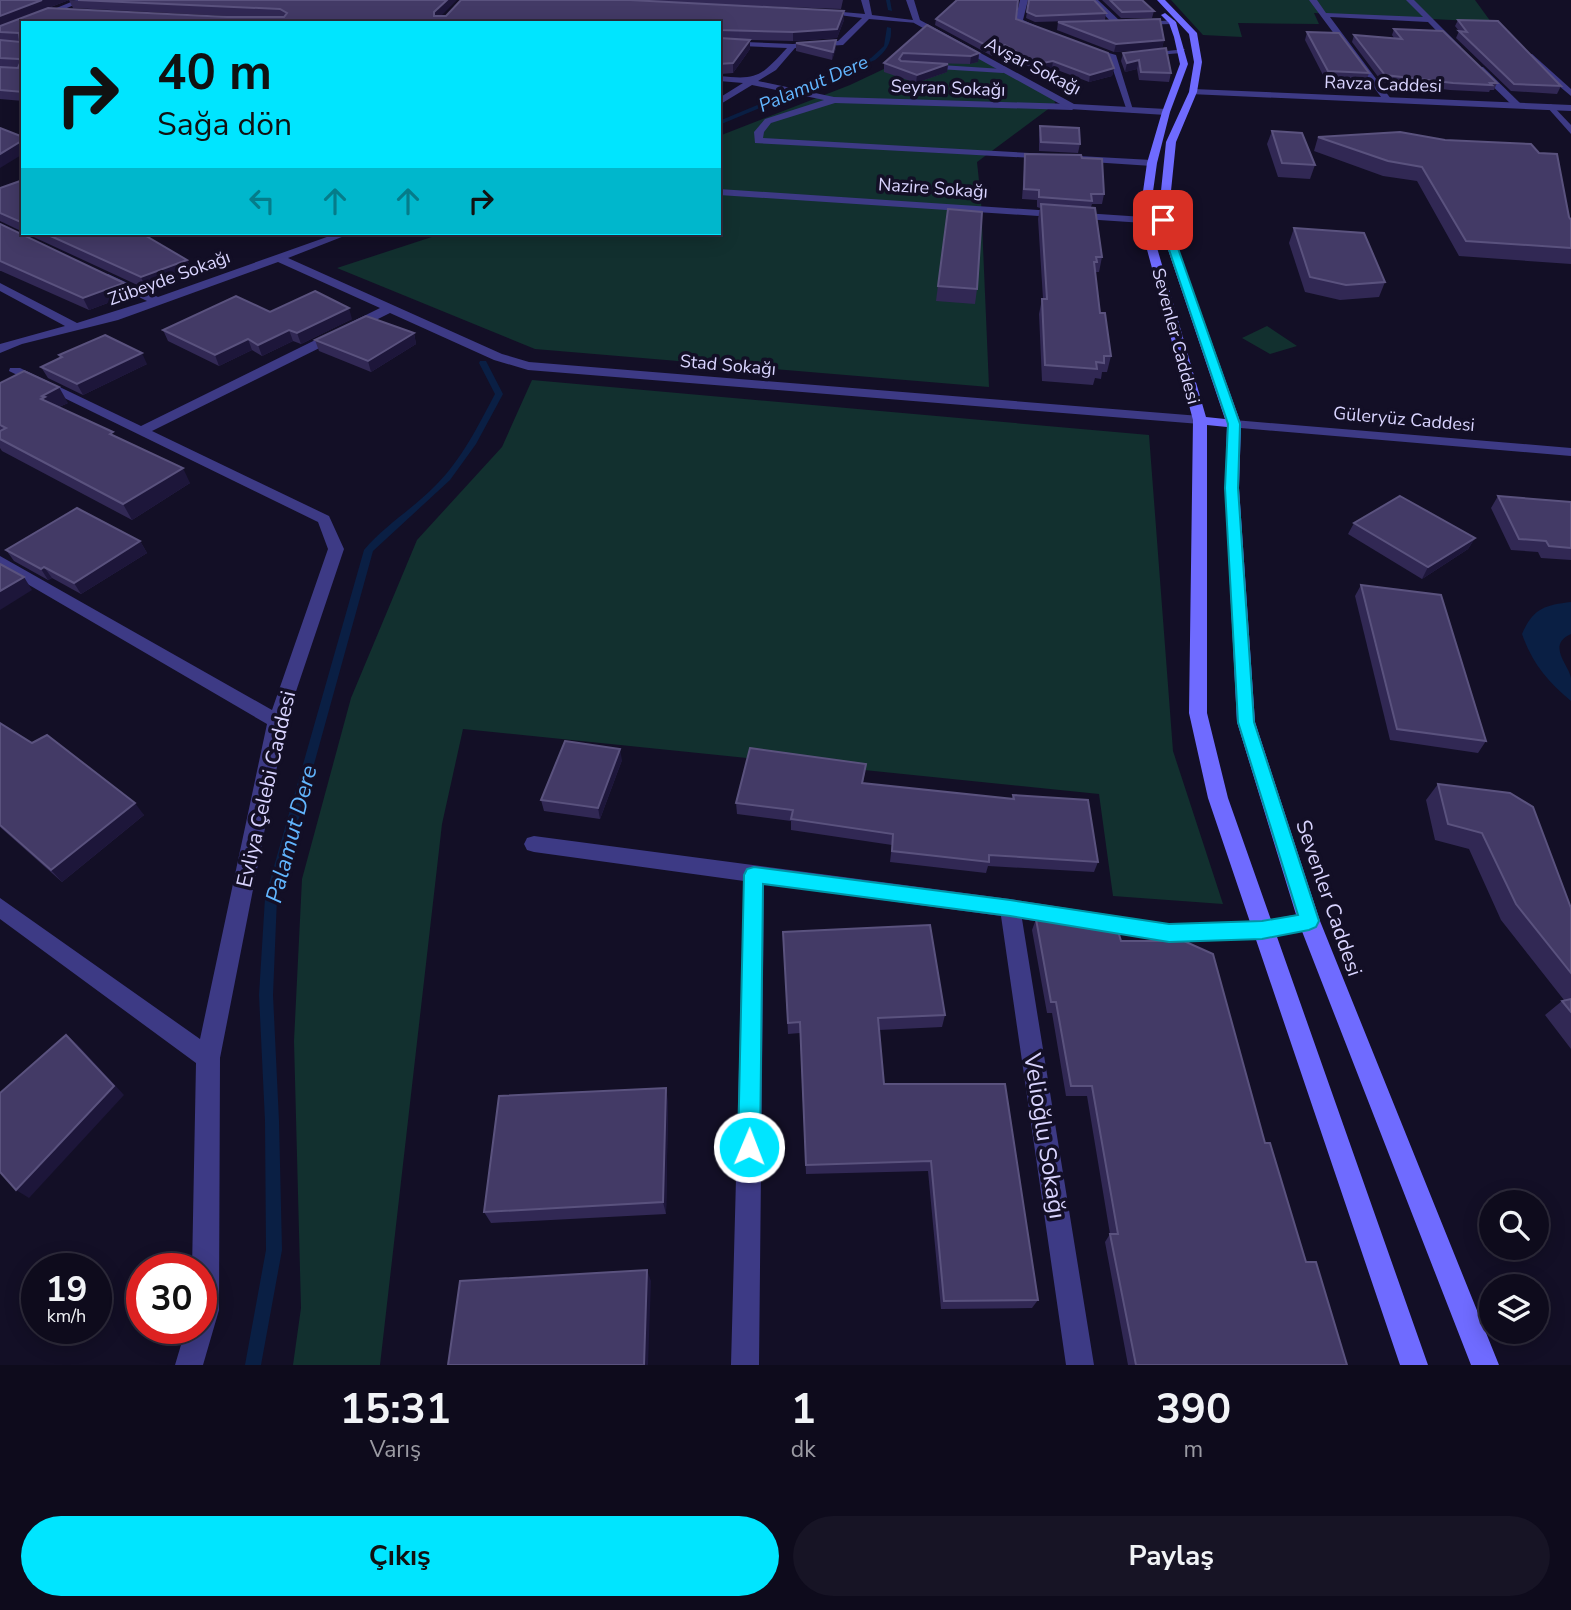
<!DOCTYPE html>
<html lang="tr">
<meta charset="utf-8">
<style>
body{margin:0;font-family:"Nunito Sans",sans-serif;background:#171425;color:#f1f3f6;height:100vh;display:flex;flex-direction:column;font-size:26px;white-space:nowrap}
*{box-sizing:border-box;margin:0}
p{font-size:23px;color:#9b9ba3}
.icon{flex:none;width:38px;height:38px;fill:none;stroke:currentColor;stroke-width:2;stroke-linecap:round;stroke-linejoin:round}
.map{position:relative;height:1365px;overflow:hidden}
.details{display:flex;flex-direction:column;background:#0e0b1c;flex:1}
.details>*{flex:none}
.top-card{position:absolute;left:21px;top:21px;width:700px;height:214px;border-radius:0px;box-shadow:0 4px 18px #0003,0 0 0 2px #2e2b3b;background:#00e5ff;color:#111;overflow:hidden}
.controls{position:absolute;left:1479px;top:1190px;display:grid;gap:14px}
.controls a{display:grid;place-items:center;width:70px;height:70px;border-radius:50%;background:#0e0b1c;box-shadow:0 4px 18px #0003,0 0 0 2px #2e2b3b;font-size:35px}
.speed{position:absolute;left:21px;top:1253px;display:flex;gap:14px;font-size:35px;font-weight:700;text-align:center}
.speed>*{display:grid;place-content:center;width:91px;height:91px;border-radius:50%;background:#0e0b1c;box-shadow:0 4px 18px #0003,0 0 0 2px #2e2b3b;line-height:1}
.speed small{font-size:18px;font-weight:400}
.speed .limit{border:10px solid #d22;background:#fff;color:#111}
.pin{position:absolute;display:grid;place-items:center;width:60px;height:60px;color:#fff;margin:-30px;border-radius:14px;box-shadow:0 4px 10px #0006}
.me{position:absolute;width:77px;margin:-38px;rotate:1deg;stroke-linejoin:round;filter:drop-shadow(0 0 5px #0008)}
.turn{display:flex;align-items:center;gap:24px;height:147px;padding:0 21px;font-size:32px}
.turn .icon{width:91px;height:91px;stroke-width:2.5}
.turn b{display:block;font-size:49px;line-height:60px}
.lanes{display:flex;align-items:center;height:66px;padding:0 21px;background:#0003;justify-content:center;gap:35px;direction:ltr}
.lanes .off{opacity:.35}
.eta{display:flex;justify-content:space-evenly;align-items:center;height:119px;text-align:center}
.eta b{font-size:42px;font-weight:700;line-height:49px}
.cta{display:flex;gap:14px;margin-top:auto;padding:14px 21px}
.cta a{flex:1;height:80px;border-radius:42px;background:#00e5ff;color:#111;font-size:28px;font-weight:700;line-height:80px;text-align:center}
.cta a+a{background:#171425;color:#f1f3f6}
.map>svg:first-child{display:block}
.green{fill:#12302f}
.water{fill:#0a1f44}
.lines{fill:none;stroke-linecap:round;stroke-linejoin:round}
.stream{fill:#0a1f44;fill-rule:evenodd}
.minor{fill:#3d3a85;fill-rule:evenodd}
.tertiary{fill:#3d3a85;fill-rule:evenodd}
.secondary{fill:#6f6bff;fill-rule:evenodd}
.wall{fill:#312854;fill-rule:evenodd}
.shaded-wall{fill:#1d163a}
.building{fill:#433a66;stroke:#5a527e;stroke-width:2}
.route{fill:#00e5ff;stroke:#0095a6;stroke-width:2}
.labels{text-anchor:middle;stroke-width:7;stroke-linejoin:round;paint-order:stroke}
.far-street-label{font-size:18px;fill:#d9d4ff;stroke:#130f26}
.far-water-label{font-size:19px;font-style:italic;fill:#62b6ff;stroke:#130f26}
.street-label{font-size:21px;fill:#d9d4ff;stroke:#130f26}
.water-label{font-size:23px;font-style:italic;fill:#62b6ff;stroke:#130f26}
.near-street-label{font-size:24px;fill:#d9d4ff;stroke:#130f26}
</style>
<div class="map">
<svg width="1571" height="1365" viewBox="0 0 1571 1365">
<rect width="100%" height="100%" fill="#130f26"/>
<!-- green -->
<g class="green">
<path d="M1171,0H1475L1491,22L1314,13L1319,24L1238,23L1242,37L1203,35Z"/>
<path d="M923,30L1054,94L1055,104L977,162L981,200L989,387L535,349L337,268L444,233H719V136L850,85L903,60Z"/>
<path d="M1267,326L1297,346L1270,354L1242,338Z"/>
<path d="M532,380L1149,435L1173,751L1223,904L1113,896L1099,794L463,729L442,824L380,1365H293L301,1308L294,1041L302,879L351,698L417,540L502,447Z"/>
</g>
<!-- water -->
<path class="water" d="M1571,602V634C1546,645 1569,665 1571,678C1571,686 1571,694 1571,701C1548,682 1532,663 1522,634C1533,609 1544,605 1571,602Z"/>
<g class="lines">
<!-- stream -->
<g class="stream">
<path d="M886,0H890L892,11L888,10Z"/>
<path d="M887,27L891,28C892,43 886,51 875,60L719,125V121L871,58L884,46Z"/>
<path d="M419,233H427L424,235Z"/>
<path d="M480,361H486L503,394L476,444L450,480L373,551L277,898L273,995L279,1121L282,1250L261,1365H245L266,1250L265,1121L259,995L265,898L364,550C385,525 414,508 436,485C462,459 478,426 495,394L479,363Z"/>
</g>
<!-- minor -->
<g class="minor">
<path d="M861,0H869L872,15L921,21L917,23L869,19L843,45L795,48L776,70L758,81L834,97L1072,104L1076,107L1072,110L835,103L771,123L764,132L763,138L1048,154L1053,157L1051,159L755,143L754,132L765,119L824,100L752,85L719,105V98L743,83L719,81V76C758,80 760,77 787,48L719,45V41L793,44L838,41L862,18L816,12L820,10L865,14Z"/>
<path d="M1020,0H1028L1023,20L1041,28V32L1015,21Z"/>
<path d="M1090,0H1098L1121,22V26H1115Z"/>
<path d="M1309,0H1317L1326,13L1423,17L1406,0H1414L1461,47L1454,49L1428,22L1330,17L1391,99L1384,101Z"/>
<path d="M1175,20L1172,24L1136,25L1132,23Z"/>
<path d="M1084,46L1116,55L1134,113L1127,111L1109,58L1084,50Z"/>
<path d="M1185,49L1182,53L1144,56L1140,54Z"/>
<path d="M1526,54H1532L1571,89V96L1526,58Z"/>
<path d="M925,64L1003,69L1007,71L1003,73L922,68Z"/>
<path d="M1477,67H1483L1521,104V108H1515L1477,71Z"/>
<path d="M1551,104L1571,125V134L1547,107Z"/>
<path d="M1079,156L1152,160L1157,163L1152,166L1076,161V157Z"/>
<path d="M719,189L1144,217L1149,220L1144,223L719,195Z"/>
<path d="M338,233H352L288,258L502,354L529,362L1200,416L1207,420L1200,424L528,370L494,360L390,313L152,431L329,516L344,549L286,721L220,1058L219,1310L203,1365H175L186,1328H201V1269H192L196,1063L0,919V898L200,1039L267,724L0,568V556L272,710L328,549L318,522L9,371L10,368H20L141,426L380,308L278,262L118,320L22,344L0,353V344L65,326L0,291V283L77,323L147,301L100,278V274H108L158,297Z"/>
<path d="M534,836L1010,899L1169,924L1262,921L1309,912L1316,914L1320,921L1316,928L1309,930L1262,939L1169,942L1022,919L1094,1365H1066L1001,916L764,884L759,1365H731L744,881L534,852L527,850L524,844L527,838Z"/>
</g>
<!-- tertiary -->
<g class="tertiary">
<path d="M76,0H86L31,23H20Z"/>
<path d="M906,0H914L920,20L1074,104L1166,109L1170,112L1166,115L1069,109L914,23Z"/>
<path d="M1193,89L1571,105V111L1190,94Z"/>
<path d="M1234,420L1571,448V456L1229,427L1227,424Z"/>
</g>
<!-- secondary -->
<path class="secondary" d="M1157,0H1165L1197,33L1202,62L1197,92L1176,142L1168,220L1241,424L1239,488L1255,722L1320,921L1499,1365H1471L1298,921L1237,722L1225,488L1227,427L1207,425V713L1228,798L1428,1365H1400L1208,798L1189,713L1193,420L1139,220L1147,163L1162,112L1180,64L1174,37L1169,23L1161,15L1165,13L1176,22L1188,64L1170,112L1157,163L1149,220L1206,417L1225,419L1158,220L1166,142L1189,92L1194,62L1189,34Z"/>
</g>
<!-- wall -->
<g class="wall">
<path d="M0,0H69L442,16H446L461,0H843L841,9L753,6L844,11V20L837,38L793,41L750,40V49L733,73L721,74L723,84L719,89V23H23V101L0,99ZM69,0L73,8L245,17L30,15Z"/>
<path d="M1029,0L1106,13L1105,20L1035,22L1026,18Z"/>
<path d="M1102,0H1142L1154,11L1152,18H1121Z"/>
<path d="M936,19H1016L1114,68L1112,76L1089,82L1052,68L1036,71L1005,52L992,56L935,25Z"/>
<path d="M1458,20L1561,86L1557,94L1511,91L1456,38L1459,31L1455,26Z"/>
<path d="M1058,22L1164,40L1162,48L1114,52L1057,30Z"/>
<path d="M927,25L979,53L978,62L970,64L927,63L948,64L947,72L916,83L884,72V63Z"/>
<path d="M1394,29L1497,83L1494,90H1490L1489,92L1450,90L1382,82L1352,42L1354,35L1394,38L1392,35Z"/>
<path d="M1307,32L1369,73L1366,82L1325,79L1305,40Z"/>
<path d="M836,40V48L832,60L796,51V43Z"/>
<path d="M1123,53L1171,73L1169,82L1139,80L1137,69L1125,72L1121,61Z"/>
<path d="M1040,126L1080,144L1078,153L1039,151V135Z"/>
<path d="M1272,131L1315,165L1310,179L1278,177L1267,144Z"/>
<path d="M1400,132L1569,217L1571,220V264L1459,256L1417,181L1383,176L1314,151L1318,137Z"/>
<path d="M1025,154L1082,158L1104,194L1102,204H1092L1091,207L1102,257L1099,272H1095L1100,313L1111,356L1107,372H1102L1101,379L1095,378L1093,385L1042,381L1039,314L1042,299H1043L1038,219L1040,208L1037,207V200L1022,199Z"/>
<path d="M23,180V232L0,221V188Z"/>
<path d="M948,209L977,289L975,304L936,301Z"/>
<path d="M0,224L124,283L129,295L89,310L1,271H0Z"/>
<path d="M1294,228L1385,282L1379,297L1340,300L1305,292L1289,243Z"/>
<path d="M25,233H114L187,260L192,271L146,289Z"/>
<path d="M270,312L352,319L301,344L293,341L262,356L252,350L219,366L168,341L163,330Z"/>
<path d="M414,333L416,344L371,372L319,351L315,340Z"/>
<path d="M59,355L147,364L83,395L48,378L41,367L60,358Z"/>
<path d="M0,383L68,403L59,407L115,436L190,483L132,520L2,451L0,448Z"/>
<path d="M1498,496L1571,502V560L1541,558L1538,552L1511,550L1491,508Z"/>
<path d="M1354,523L1475,538L1468,549L1422,579L1348,534Z"/>
<path d="M140,541L147,553L81,594L52,578L48,580L14,561L6,550Z"/>
<path d="M1361,585L1486,741L1478,753L1390,740L1355,596Z"/>
<path d="M0,723L144,815L62,882L0,827Z"/>
<path d="M622,760L600,819L544,811L541,800Z"/>
<path d="M866,764L863,783L1012,799L1013,795L1098,862L1094,872L988,866L986,873L890,862L892,845L791,830V821L737,814L736,803Z"/>
<path d="M1438,784L1571,908V1049L1545,1015L1562,1001L1564,1000L1501,920L1469,849L1435,840L1426,800Z"/>
<path d="M1036,919L1121,941L1265,1143L1306,1262L1347,1365H1128L1105,1242L1110,1234L1087,1096H1066L1052,1013H1047L1032,930Z"/>
<path d="M783,932L945,1015L942,1027L879,1030L884,1084L1038,1300L1032,1308L941,1309L928,1171L806,1174L800,1033L788,1034Z"/>
<path d="M668,1101L666,1214L491,1223L484,1212Z"/>
</g>
<!-- shaded-wall -->
<g class="shaded-wall">
<path d="M42,0H69L0,26V16Z"/>
<path d="M447,0H457L436,21L434,12Z"/>
<path d="M844,11V20L837,38L793,41V32Z"/>
<path d="M750,40V49L733,73V63Z"/>
<path d="M836,40V48L832,60L833,52Z"/>
<path d="M1164,40L1162,48L1114,52L1116,44Z"/>
<path d="M1005,45V52L992,56L993,49Z"/>
<path d="M979,53L978,62L970,64L971,56Z"/>
<path d="M1139,60L1137,69L1125,72L1127,63Z"/>
<path d="M1053,61L1052,68L1036,71L1037,64Z"/>
<path d="M948,64L947,72L916,83L917,75Z"/>
<path d="M1114,68L1112,76L1089,82L1090,75Z"/>
<path d="M723,74V84L719,89V79Z"/>
<path d="M23,140V154L0,168V154Z"/>
<path d="M187,260L192,271L146,289L141,277Z"/>
<path d="M124,283L129,295L89,310L83,298Z"/>
<path d="M349,308L352,319L301,344L297,333Z"/>
<path d="M289,330L293,341L262,356L258,345Z"/>
<path d="M414,333L416,344L371,372L368,361Z"/>
<path d="M248,339L252,350L219,366L215,355Z"/>
<path d="M142,353L147,364L83,395L77,384Z"/>
<path d="M59,387L68,403L52,410L41,399L42,396Z"/>
<path d="M183,468L190,483L132,520L123,504Z"/>
<path d="M1475,538L1468,549L1422,579L1428,567Z"/>
<path d="M140,541L147,553L81,594L74,583Z"/>
<path d="M44,567L52,578L48,580L41,569Z"/>
<path d="M24,577L32,590L0,610V591Z"/>
<path d="M620,749L622,760L600,819L598,808Z"/>
<path d="M135,803L144,815L62,882L51,870Z"/>
<path d="M66,1035L77,1044L124,1095L29,1198L16,1190Z"/>
<path d="M666,1088L668,1101L666,1214L663,1202Z"/>
<path d="M647,1270L651,1281L648,1365H644Z"/>
</g>
<!-- building -->
<g class="building">
<path d="M0,0H42L0,16Z"/>
<path d="M78,0H447L434,12V16H446L461,0H630L844,11L837,29L793,32L719,30V23H23V92L0,90V67L18,68L21,61L19,59L0,58V40L20,42L19,33L0,32V26L48,8L227,17H284L287,13L280,9Z"/>
<path d="M957,0H1018L1016,19L1108,53L1114,68L1090,75L1053,61L1037,64L1005,45L993,49L936,19Z"/>
<path d="M1029,0H1094L1106,13L1036,16L1027,12Z"/>
<path d="M1110,0H1142L1154,11L1122,12Z"/>
<path d="M1160,19L1164,40L1116,44L1058,22Z"/>
<path d="M1458,20L1498,21L1561,86L1514,84L1459,31L1467,32Z"/>
<path d="M927,25L979,53L971,56L903,53L899,59L901,61L948,64L917,75L884,63Z"/>
<path d="M1394,29L1443,31L1497,83H1490L1492,85L1453,83L1385,75L1354,35L1402,39Z"/>
<path d="M1307,32L1339,33L1369,73L1328,71Z"/>
<path d="M719,38L750,40L733,63L719,64Z"/>
<path d="M836,40L833,52L796,43Z"/>
<path d="M1166,48L1171,73L1141,72L1139,60L1127,63L1123,53Z"/>
<path d="M1040,126L1079,128L1080,144L1041,142Z"/>
<path d="M0,128L23,137V140L0,154Z"/>
<path d="M1272,131L1302,133L1315,165L1282,163Z"/>
<path d="M1400,132L1445,140L1531,144L1539,153L1557,154L1569,217L1571,220V248L1466,241L1422,167L1388,161L1318,137Z"/>
<path d="M1025,154L1081,155L1082,158L1102,159L1104,194H1091L1092,201L1039,197V190L1024,189Z"/>
<path d="M23,180V223L0,213V188Z"/>
<path d="M1041,204L1095,208L1102,257H1096L1097,262H1094L1100,313H1105L1111,356H1104V363L1096,362L1097,369L1045,365L1042,299H1047Z"/>
<path d="M948,209L982,212L977,289L938,286Z"/>
<path d="M0,224L124,283L83,298L0,261Z"/>
<path d="M1294,228L1364,233L1385,282L1346,285L1310,277Z"/>
<path d="M44,233H114L121,236L134,233H141L187,260L141,277Z"/>
<path d="M315,291L349,308L297,333L289,330L258,345L248,339L215,355L163,330L236,296L270,312Z"/>
<path d="M366,316L414,333L368,361L315,340Z"/>
<path d="M105,335L142,353L77,384L41,367L62,357L59,355Z"/>
<path d="M24,371L59,387L42,396L45,397L41,399L113,432L110,434L183,468L123,504L0,439V431L6,428L0,425V383Z"/>
<path d="M1400,496L1475,538L1428,567L1354,523Z"/>
<path d="M1498,496L1571,502V548L1549,546L1546,541L1519,539Z"/>
<path d="M77,508L140,541L74,583L44,567L41,569L6,550Z"/>
<path d="M0,564L24,577L0,591Z"/>
<path d="M1361,585L1441,595L1486,741L1397,729Z"/>
<path d="M0,723L32,743L47,735L135,803L51,870L0,825Z"/>
<path d="M565,741L620,749L598,808L541,800Z"/>
<path d="M750,748L866,764L862,783L1014,799L1013,795L1088,800L1098,862L989,855V862L892,851L893,834L791,819L793,810L736,803Z"/>
<path d="M1438,784L1510,793L1533,807L1571,908V973L1516,904L1482,833L1448,824Z"/>
<path d="M1036,919L1118,931L1121,941H1184L1213,954L1265,1143H1270L1306,1262H1316L1347,1365H1136L1110,1234H1118L1092,1086H1071L1056,1002H1051Z"/>
<path d="M930,925L945,1015L878,1018L884,1084H1005L1038,1300L944,1301L931,1161L806,1165L800,1022L788,1023L783,932Z"/>
<path d="M1571,999V1012L1562,1001Z"/>
<path d="M66,1035L114,1086L16,1190L0,1172V1093Z"/>
<path d="M666,1088L663,1202L484,1212L499,1096Z"/>
<path d="M647,1270L644,1365H448L460,1281Z"/>
</g>
<!-- route -->
<path class="route" d="M1163,217L1168,220L1240,424L1238,488L1254,722L1319,921L1316,927L1309,930L1262,939L1169,942L1010,916L763,884L760,1147L757,1155L749,1158L741,1155L738,1147L744,875L747,869L754,867L1010,900L1169,924L1262,921L1298,915L1238,722L1225,488L1228,424L1159,220Z"/>
<g class="labels">
<!-- far-street labels -->
<g class="far-street-label">
<text transform="translate(1033 66) rotate(27)" y="6">Avşar Sokağı</text>
<text transform="translate(1383 84) rotate(2)" y="6">Ravza Caddesi</text>
<text transform="translate(948 88) rotate(2)" y="6">Seyran Sokağı</text>
<text transform="translate(933 188) rotate(4)" y="6">Nazire Sokağı</text>
<text transform="translate(169 278) rotate(-20)" y="6">Zübeyde Sokağı</text>
<text transform="translate(1176 336) rotate(75)" y="6">Sevenler Caddesi</text>
<text transform="translate(728 365) rotate(5)" y="6">Stad Sokağı</text>
<text transform="translate(1404 419) rotate(5)" y="6">Güleryüz Caddesi</text>
</g>
<!-- far-water labels -->
<g class="far-water-label">
<text transform="translate(813 83) rotate(-23)" y="7">Palamut Dere</text>
</g>
<!-- street labels -->
<g class="street-label">
<text transform="translate(266 789) rotate(-77)" y="7">Evliya Çelebi Caddesi</text>
<text transform="translate(1329 898) rotate(71)" y="7">Sevenler Caddesi</text>
</g>
<!-- water labels -->
<g class="water-label">
<text transform="translate(291 834) rotate(-75)" y="8">Palamut Dere</text>
</g>
<!-- near-street labels -->
<g class="near-street-label">
<text transform="translate(1045 1136) rotate(81)" y="8">Velioğlu Sokağı</text>
</g>
</g>
</svg>
<div class="controls">
<a><svg class="icon" aria-label="search" viewBox="0 0 24 24"><circle cx="10" cy="10" r="6"/><path d="M15 15l6 6"/></svg></a>
<a><svg class="icon" aria-label="layers" viewBox="0 0 24 24"><path d="M12 4l9 5-9 5-9-5zM3 14l9 5 9-5"/></svg></a>
</div>
<div class="speed"><div>19<small>km/h</small></div><div class="limit">30</div></div>
<div class="pin" style="left:1163px;top:220px;background:#d93025"><svg class="icon" aria-label="arrive" viewBox="0 0 24 24"><path d="M6 21V4h12l-3 4 3 4H6"/></svg></div>
<svg class="me" style="left:749px;top:1147px" viewBox="-20 -20 40 40"><circle r="17" fill="#00e5ff" stroke="#fff" stroke-width="3"/><path d="M0-11L8 9 0 5-8 9z" fill="#fff"/></svg>
<div class="top-card">
<div class="turn"><svg class="icon" aria-label="right" viewBox="0 0 24 24"><path d="M7 20v-9h11M14 6l5 5-5 5"/></svg><div><b>40 m</b>Sağa dön</div></div>
<div class="lanes"><svg class="icon off" aria-label="left" viewBox="0 0 24 24"><path d="M17 20v-9H6M10 6l-5 5 5 5"/></svg><svg class="icon off" aria-label="ahead" viewBox="0 0 24 24"><path d="M12 20V5M6 11l6-6 6 6"/></svg><svg class="icon off" aria-label="ahead" viewBox="0 0 24 24"><path d="M12 20V5M6 11l6-6 6 6"/></svg><svg class="icon" aria-label="right" viewBox="0 0 24 24"><path d="M7 20v-9h11M14 6l5 5-5 5"/></svg></div>
</div>
</div>
<section class="details">
<div class="eta">
<div><b>15:31</b><p>Varış</p></div>
<div><b>1</b><p>dk</p></div>
<div><b>390</b><p>m</p></div>
</div>
<div class="cta"><a>Çıkış</a><a>Paylaş</a></div>
</section>
